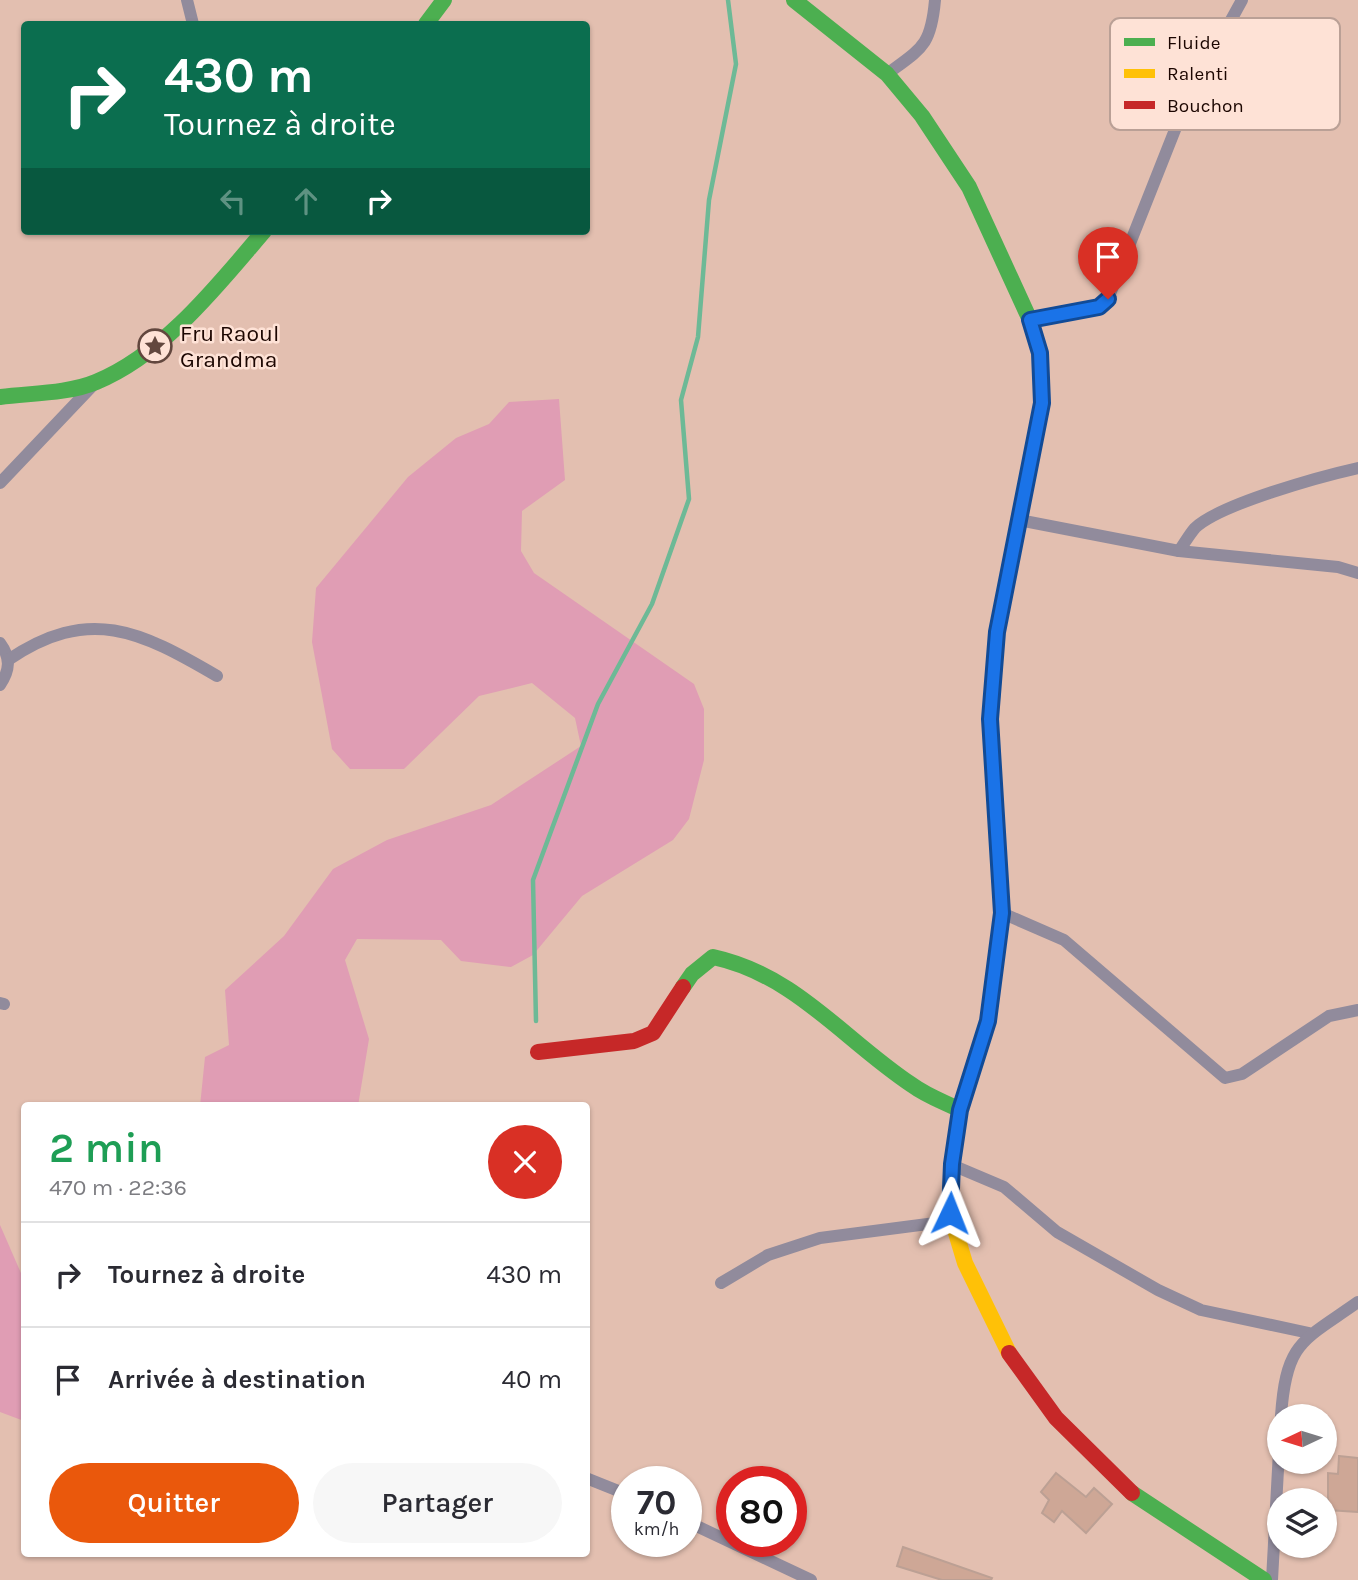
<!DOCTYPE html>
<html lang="fr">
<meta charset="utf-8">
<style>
body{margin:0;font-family:Karla,sans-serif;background:#f7f7f7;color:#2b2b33;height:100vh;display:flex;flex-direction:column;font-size:26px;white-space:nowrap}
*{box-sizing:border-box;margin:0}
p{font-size:23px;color:#7c7c81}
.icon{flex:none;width:38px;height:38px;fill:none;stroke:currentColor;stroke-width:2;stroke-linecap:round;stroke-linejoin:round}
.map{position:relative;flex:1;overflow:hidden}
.side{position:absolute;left:21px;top:1102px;width:569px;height:455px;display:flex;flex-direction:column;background:#fff;border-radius:7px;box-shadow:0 2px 5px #0004}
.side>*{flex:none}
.hud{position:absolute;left:21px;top:21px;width:569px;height:214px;border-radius:7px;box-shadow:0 2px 5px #0004;background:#0b6e4f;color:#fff;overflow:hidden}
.needle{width:46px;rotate:266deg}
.tools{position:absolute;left:1267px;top:1404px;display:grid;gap:14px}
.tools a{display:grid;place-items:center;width:70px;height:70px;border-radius:50%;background:#fff;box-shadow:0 2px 5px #0004;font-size:35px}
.speed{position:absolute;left:611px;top:1466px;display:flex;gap:14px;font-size:35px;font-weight:700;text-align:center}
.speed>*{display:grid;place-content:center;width:91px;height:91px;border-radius:50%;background:#fff;box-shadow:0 2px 5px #0004;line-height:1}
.speed small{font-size:18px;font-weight:400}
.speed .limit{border:10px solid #d22;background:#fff;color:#111}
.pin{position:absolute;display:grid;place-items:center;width:60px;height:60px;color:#fff;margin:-72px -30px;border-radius:50% 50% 50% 0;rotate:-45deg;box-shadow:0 0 7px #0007}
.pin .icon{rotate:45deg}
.me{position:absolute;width:77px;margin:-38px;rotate:2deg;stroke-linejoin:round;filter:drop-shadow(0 0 5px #0008)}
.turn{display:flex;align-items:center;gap:24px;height:147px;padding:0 28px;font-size:32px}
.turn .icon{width:91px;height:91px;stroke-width:2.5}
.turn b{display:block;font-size:49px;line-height:60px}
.lanes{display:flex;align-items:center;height:66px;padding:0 28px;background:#0003;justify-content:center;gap:35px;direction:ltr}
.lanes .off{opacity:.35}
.round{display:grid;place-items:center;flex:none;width:74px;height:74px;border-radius:37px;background:#f7f7f7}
.headline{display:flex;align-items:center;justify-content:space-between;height:119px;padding:0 28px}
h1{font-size:42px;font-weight:600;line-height:52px;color:#1e9e55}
.action{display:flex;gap:14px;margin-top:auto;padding:14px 28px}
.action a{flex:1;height:80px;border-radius:42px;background:#ea580c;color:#fff;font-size:28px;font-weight:600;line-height:80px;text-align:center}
.action a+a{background:#f7f7f7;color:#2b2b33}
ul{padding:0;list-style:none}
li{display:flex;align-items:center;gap:21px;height:105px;padding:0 28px;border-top:2px solid #e1e1e2}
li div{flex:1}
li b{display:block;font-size:26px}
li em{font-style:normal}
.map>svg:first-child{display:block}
.green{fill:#e09db4}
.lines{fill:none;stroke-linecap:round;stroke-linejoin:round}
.stream{stroke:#6db996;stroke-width:4.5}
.building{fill:#cea796;stroke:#bca094;stroke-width:2}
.street{stroke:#918b9c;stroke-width:12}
.fast{stroke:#4caf50;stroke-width:16}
.slow{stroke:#ffc107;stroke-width:16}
.jam{stroke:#c62828;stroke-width:16}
.route-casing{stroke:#114b97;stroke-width:18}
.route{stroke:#1a73e8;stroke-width:12}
.labels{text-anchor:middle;stroke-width:5;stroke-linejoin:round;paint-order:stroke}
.poi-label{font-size:23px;fill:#1c0601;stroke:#fee2d6;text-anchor:start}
.key{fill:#fee2d6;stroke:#baa096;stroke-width:2}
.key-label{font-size:19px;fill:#1c0601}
</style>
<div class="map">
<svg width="1358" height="1580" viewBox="0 0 1358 1580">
<rect width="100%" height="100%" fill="#e3bfb0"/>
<!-- green -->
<g class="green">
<path d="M559,399L565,480L522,511L521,551L534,573L694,684L704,709V760L689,819L673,840L582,896L533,955L511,967L461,961L441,940L357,939L345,960L369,1039L358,1106H200L205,1057L229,1045L225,990L284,936L333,869L387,840L491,805L581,746L575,718L532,683L479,696L404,769H350L332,749L312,642L316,588L408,477L456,438L489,424L509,402Z"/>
<path d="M0,1225L24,1280V1421L0,1412Z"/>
</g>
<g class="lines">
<!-- stream -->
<path class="stream" d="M536,1021L533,880L598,704L652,604L689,499L681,400L698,337L709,200L736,64L728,0"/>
</g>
<!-- building -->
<g class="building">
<path d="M1339,1456L1358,1458V1512L1328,1510V1473L1338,1474Z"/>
<path d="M1056,1473L1086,1497L1094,1488L1112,1504L1086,1533L1062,1511L1054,1522L1042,1513L1049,1500L1041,1492Z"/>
<path d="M903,1547L992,1578L991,1580H942L897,1566Z"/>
</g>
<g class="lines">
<!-- street -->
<g class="street">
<path d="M187,0L193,24"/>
<path d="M887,74C922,48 931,46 935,0"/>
<path d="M1030,320L1099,307L1108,299L1186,102L1242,0"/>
<path d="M0,483L95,383"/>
<path d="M1019,520L1179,551L1338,567L1358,573"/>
<path d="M1179,551C1184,544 1189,535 1195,528C1220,504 1322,476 1358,468"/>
<path d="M0,643C11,658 10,670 0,685"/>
<path d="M8,660C89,605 140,631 217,676"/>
<path d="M1002,913L1064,940L1225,1078L1242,1074L1329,1016L1358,1010"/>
<path d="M0,1003L4,1004"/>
<path d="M952,1165L1004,1187L1057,1232L1158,1290L1201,1310L1309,1333"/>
<path d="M721,1283L768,1255L820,1238L943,1222L950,1213"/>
<path d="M1281,1416C1286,1341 1303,1341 1358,1302"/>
<path d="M586,1478L626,1494"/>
<path d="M686,1521L811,1580"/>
<path d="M1272,1580L1279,1451"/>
</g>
<!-- fast -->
<g class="fast">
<path d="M794,0L887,74L922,116L969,187L1030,320L1040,353L1042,403L997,632L992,699"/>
<path d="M426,24L444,0"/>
<path d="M0,397C31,393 67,394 96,382C164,354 218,285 264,231"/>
<path d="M683,987L692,974L713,957C796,975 844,1040 912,1085C927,1096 944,1102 960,1110"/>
<path d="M1132,1493L1264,1580"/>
</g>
<!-- slow -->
<path class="slow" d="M1000,884L1002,913L988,1021L960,1110L952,1165L950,1213L965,1263L1009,1353"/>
<!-- jam -->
<g class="jam">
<path d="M992,699L990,719L1000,884"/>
<path d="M538,1052L634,1041L653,1033L683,987"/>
<path d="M1009,1353L1056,1418L1132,1493"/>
</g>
</g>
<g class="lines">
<defs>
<path id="route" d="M950,1213L952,1164L960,1110L988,1021L1002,913L990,719L997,632L1042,403L1040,353L1030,320L1099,307L1108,299"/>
</defs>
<!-- route casing -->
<use href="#route" class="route-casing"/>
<!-- route -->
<use href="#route" class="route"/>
</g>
<!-- icons -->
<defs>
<symbol id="sight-ring" viewBox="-11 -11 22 22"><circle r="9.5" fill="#fee2d6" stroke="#62473e" stroke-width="1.5"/><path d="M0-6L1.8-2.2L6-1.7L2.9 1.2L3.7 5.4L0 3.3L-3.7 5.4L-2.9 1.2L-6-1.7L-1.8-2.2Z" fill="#62473e"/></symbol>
</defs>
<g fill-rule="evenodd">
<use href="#sight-ring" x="136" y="327" width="38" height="38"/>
</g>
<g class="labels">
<!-- poi labels -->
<g class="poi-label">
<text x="180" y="341">Fru Raoul<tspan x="180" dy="26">Grandma</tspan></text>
</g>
</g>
<!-- legend -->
<rect x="1110" y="18" width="230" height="112" rx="10" class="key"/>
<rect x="1124" y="38" width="31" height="8" fill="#4caf50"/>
<rect x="1124" y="69" width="31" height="9" fill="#ffc107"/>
<rect x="1124" y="101" width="31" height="8" fill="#c62828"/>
<g class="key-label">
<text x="1167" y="49">Fluide</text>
<text x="1167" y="80">Ralenti</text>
<text x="1167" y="112">Bouchon</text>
</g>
</svg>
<div class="tools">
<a><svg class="needle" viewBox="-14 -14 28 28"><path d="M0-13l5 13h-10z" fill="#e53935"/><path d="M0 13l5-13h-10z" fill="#7c7c81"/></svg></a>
<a><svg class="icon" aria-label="layers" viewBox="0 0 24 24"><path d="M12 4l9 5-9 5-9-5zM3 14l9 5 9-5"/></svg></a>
</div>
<div class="speed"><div>70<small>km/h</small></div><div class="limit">80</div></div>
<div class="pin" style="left:1108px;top:299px;background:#d93025"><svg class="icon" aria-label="arrive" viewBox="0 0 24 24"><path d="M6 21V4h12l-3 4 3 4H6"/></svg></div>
<svg class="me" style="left:950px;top:1213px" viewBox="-20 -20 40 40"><path d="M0-17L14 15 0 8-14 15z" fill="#1a73e8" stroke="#fff" stroke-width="4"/></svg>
<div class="hud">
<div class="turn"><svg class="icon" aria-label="right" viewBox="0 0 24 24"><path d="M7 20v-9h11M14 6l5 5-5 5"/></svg><div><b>430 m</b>Tournez à droite</div></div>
<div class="lanes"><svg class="icon off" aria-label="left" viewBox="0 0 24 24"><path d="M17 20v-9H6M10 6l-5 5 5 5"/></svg><svg class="icon off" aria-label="ahead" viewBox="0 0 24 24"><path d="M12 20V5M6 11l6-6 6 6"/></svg><svg class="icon" aria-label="right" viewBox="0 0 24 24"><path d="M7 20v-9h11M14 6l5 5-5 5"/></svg></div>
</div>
<section class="side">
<div class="headline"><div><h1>2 min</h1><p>470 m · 22:36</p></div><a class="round" style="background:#d93025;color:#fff"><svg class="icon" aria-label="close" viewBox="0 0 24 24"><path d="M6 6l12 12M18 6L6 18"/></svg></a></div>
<ul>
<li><svg class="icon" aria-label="right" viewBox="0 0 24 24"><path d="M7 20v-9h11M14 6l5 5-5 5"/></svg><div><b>Tournez à droite</b></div><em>430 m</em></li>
<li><svg class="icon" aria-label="arrive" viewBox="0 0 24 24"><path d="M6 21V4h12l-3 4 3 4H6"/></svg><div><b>Arrivée à destination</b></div><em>40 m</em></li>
</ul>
<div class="action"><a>Quitter</a><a>Partager</a></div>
</section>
</div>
